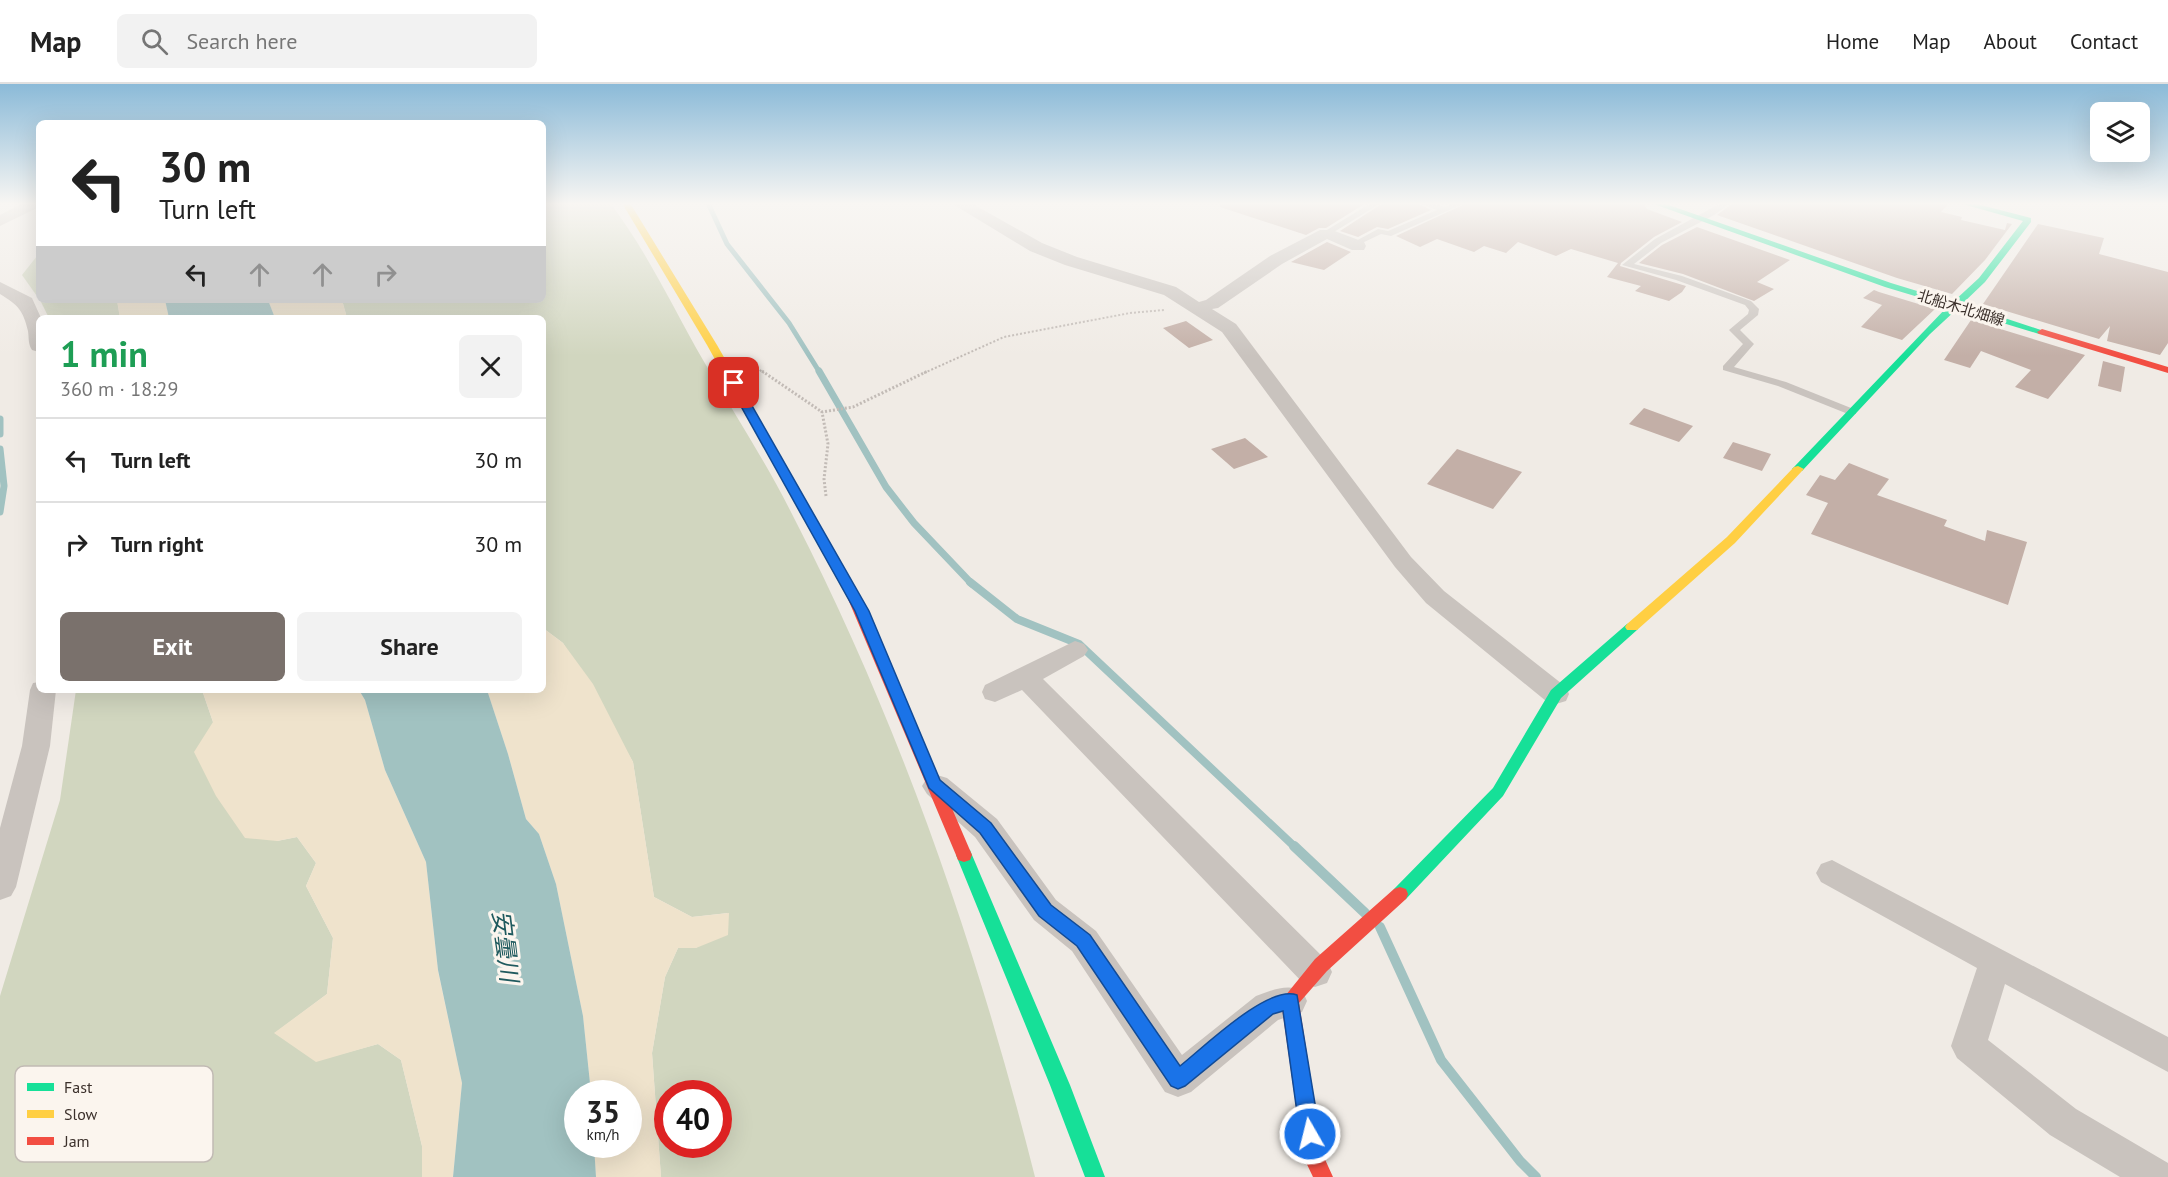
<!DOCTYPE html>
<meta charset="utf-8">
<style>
body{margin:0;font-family:"PT Sans","Noto Sans JP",sans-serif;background:#f2f2f2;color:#222;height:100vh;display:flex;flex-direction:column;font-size:22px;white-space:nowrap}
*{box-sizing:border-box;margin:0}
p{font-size:20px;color:#767676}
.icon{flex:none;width:33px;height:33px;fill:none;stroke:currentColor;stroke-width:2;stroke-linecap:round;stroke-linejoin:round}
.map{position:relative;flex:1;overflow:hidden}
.drawer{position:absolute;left:36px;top:231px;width:510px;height:378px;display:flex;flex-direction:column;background:#fff;border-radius:9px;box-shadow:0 6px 24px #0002}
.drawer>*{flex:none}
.guide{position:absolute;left:36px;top:36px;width:510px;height:183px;border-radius:9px;box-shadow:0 6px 24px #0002;background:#fff;color:#222;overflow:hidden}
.fabs{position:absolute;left:2090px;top:18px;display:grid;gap:12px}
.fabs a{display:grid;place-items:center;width:60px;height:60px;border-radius:9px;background:#fff;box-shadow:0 6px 24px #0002;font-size:30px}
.speed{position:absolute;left:564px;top:996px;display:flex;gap:12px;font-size:30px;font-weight:700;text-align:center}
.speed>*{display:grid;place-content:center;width:78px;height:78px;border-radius:50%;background:#fff;box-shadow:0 6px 24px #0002;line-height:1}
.speed small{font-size:15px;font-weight:400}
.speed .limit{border:9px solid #d22;background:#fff;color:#111}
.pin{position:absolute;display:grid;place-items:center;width:51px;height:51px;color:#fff;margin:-26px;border-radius:12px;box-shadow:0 3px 9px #0006}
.me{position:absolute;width:66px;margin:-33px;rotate:352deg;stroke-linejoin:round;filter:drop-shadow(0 0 4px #0008)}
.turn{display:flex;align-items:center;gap:21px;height:126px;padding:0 24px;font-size:27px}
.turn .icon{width:78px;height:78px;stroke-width:2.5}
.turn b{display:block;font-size:42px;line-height:51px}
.lanes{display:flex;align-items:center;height:57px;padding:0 24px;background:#0003;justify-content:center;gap:30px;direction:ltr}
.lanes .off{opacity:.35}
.round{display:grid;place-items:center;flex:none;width:63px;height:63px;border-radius:9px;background:#f2f2f2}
.head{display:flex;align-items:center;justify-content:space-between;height:102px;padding:0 24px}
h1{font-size:36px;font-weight:600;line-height:45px;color:#1e9e55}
.action{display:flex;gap:12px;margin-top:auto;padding:12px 24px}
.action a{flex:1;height:69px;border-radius:9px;background:#7a716c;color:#fff;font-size:24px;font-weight:600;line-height:69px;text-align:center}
.action a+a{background:#f2f2f2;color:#222}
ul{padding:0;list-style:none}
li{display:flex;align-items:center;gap:18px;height:84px;padding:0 24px;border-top:2px solid #e0e0e0}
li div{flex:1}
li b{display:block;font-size:22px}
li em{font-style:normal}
header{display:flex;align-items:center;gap:36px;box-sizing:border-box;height:84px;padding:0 30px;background:#fff;border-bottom:2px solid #e0e0e0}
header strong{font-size:28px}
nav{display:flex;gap:33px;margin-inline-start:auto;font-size:21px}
.search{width:420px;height:54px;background:#f2f2f2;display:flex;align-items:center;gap:15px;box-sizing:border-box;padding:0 21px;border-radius:9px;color:#767676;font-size:22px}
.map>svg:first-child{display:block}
.green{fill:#d1d6bf;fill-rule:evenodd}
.sand{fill:#efe3cc}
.water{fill:#a1c2c1}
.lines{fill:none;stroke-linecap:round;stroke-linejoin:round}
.stream-far3{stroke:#a1c2c1;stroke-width:5}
.stream-far2{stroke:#a1c2c1;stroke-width:7}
.stream-far1{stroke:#a1c2c1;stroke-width:8}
.stream{stroke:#a1c2c1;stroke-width:10}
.building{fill:#c3afa7}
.path-far1{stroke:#c2bbb6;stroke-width:2;stroke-dasharray:2 2;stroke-linecap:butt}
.path{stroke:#c2bbb6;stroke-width:3;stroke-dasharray:2 2;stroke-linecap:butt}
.lane{fill:#c9c3be;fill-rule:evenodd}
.street{fill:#c9c3be;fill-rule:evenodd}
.fast{fill:#16e098;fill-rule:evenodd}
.slow{fill:#ffcf43;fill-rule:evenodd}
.jam{fill:#f24e42;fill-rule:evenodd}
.route{fill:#1a73e8;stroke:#114b97;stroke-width:1.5}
.labels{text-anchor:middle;stroke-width:6;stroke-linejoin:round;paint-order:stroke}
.far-street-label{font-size:15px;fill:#3b302b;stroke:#fbf5ee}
.near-water-label{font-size:24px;font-style:italic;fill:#1f5a5e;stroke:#fbf5ee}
.key{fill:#fbf5ee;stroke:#c1bab4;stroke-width:1.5}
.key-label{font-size:16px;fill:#3b302b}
</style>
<header>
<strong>Map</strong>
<div class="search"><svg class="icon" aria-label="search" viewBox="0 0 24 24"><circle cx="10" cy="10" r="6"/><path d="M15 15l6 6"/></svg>Search here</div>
<nav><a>Home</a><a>Map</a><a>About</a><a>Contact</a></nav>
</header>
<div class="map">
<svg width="2168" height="1093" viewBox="0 0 2168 1093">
<rect width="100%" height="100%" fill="#f0ebe5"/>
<!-- green -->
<g class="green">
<path d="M543,119H610C647,167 673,224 703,276C734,329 767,380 794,434C901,642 978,867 1035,1093H661L652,969L665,893L678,864H696L728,829L692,833L654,813L633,678L563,559L543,544V234H347L342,216H543ZM668,1010H718V1060H668Z"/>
<path d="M37,172H39V215L22,191Z"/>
<path d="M40,216H117L120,234H49Z"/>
<path d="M76,606H202L213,638L277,757L297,753L316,779L306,802L333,854L327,910L275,949L316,977L378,960L401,976L422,1062V1093H0V912L60,716Z"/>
</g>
<!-- sand -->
<g class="sand">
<path d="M117,216H165L169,234H120Z"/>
<path d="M268,216H342L347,234H275Z"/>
<path d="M543,544L563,559L593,600L633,678L654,813L692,833L729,829L728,851L696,864H678L665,893L652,969L661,1093H596L594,1061L628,1060V1010L591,1009L583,932L556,800L539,750L526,735L508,670L487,606H543Z"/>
<path d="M202,606H359L365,616L385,686L426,778L438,887L462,999L453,1093H422V1062L401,976L378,960L316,978L274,949L327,910L333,854L306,802L316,779L297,753L277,757L245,754L216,712L194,668L213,638Z"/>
</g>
<!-- water -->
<g class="water">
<path d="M165,216H268L275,234H169Z"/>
<path d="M359,606H487L508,670L526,735L539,750L556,800L583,932L591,1009L578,1010V1060L594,1061L596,1093H453L462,999L438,886L426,778L385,686L365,616Z"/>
</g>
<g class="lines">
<!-- stream-far3 -->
<path class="stream-far3" d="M708,119L727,160L789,239L820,289"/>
<!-- stream-far2 -->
<g class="stream-far2">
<path d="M819,287L886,403L914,439L972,500"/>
<path d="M0,335V350"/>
<path d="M0,365L4,402L0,428"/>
</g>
<!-- stream-far1 -->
<path class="stream-far1" d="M970,498L1017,535L1079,560L1296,764"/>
<!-- stream -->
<g class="stream">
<path d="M1294,762L1365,829"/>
<path d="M1380,843L1441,976L1520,1077L1536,1093"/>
</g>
</g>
<!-- building -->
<g class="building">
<path d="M1220,119H1366L1326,144H1319L1306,151L1220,123Z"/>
<path d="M1383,119H1417L1431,126L1388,145L1377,143L1358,153L1340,147Z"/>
<path d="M1467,119H1643L1647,125L1682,138L1654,153L1621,179L1620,182L1686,202L1682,208L1669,217L1635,207L1641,202L1607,193L1618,179L1571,165L1556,172L1518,158L1506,169L1484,162L1474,168L1437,155L1420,163L1396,152Z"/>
<path d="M1733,119H1949L1941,128L1962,133L1961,136L2005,146L2007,139L2012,140L1985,176L1952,210L1897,194L1717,131Z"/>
<path d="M2038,140L2104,154L2099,170L2168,188V259L2160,271L2107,257L2110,242L2099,255L1983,220Z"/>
<path d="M1697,143L1790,176L1757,198L1774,205L1754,217L1683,190L1639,179L1662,161Z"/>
<path d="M1327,158L1351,168L1324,186L1291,178Z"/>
<path d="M1874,206L1879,208L1935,225L1902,256L1861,243L1882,221L1863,214Z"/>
<path d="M1971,236L2085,271L2048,315L2015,303L2031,286L1981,267L1970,284L1944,276Z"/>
<path d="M1186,237L1213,256L1189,264L1163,244Z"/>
<path d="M2103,277L2125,283L2121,308L2098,302Z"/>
<path d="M1644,324L1693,342L1679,358L1629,340Z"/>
<path d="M1245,354L1268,373L1234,385L1211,365Z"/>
<path d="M1733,358L1771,370L1762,387L1723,374Z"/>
<path d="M1457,365L1522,388L1493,425L1427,400Z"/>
<path d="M1849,379L1889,395L1877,411L1947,436L1944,442L1985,457L1987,446L2027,458L2008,521L1811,450L1828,419L1806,411L1820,391L1835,396Z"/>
</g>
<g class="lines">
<!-- path-far1 -->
<g class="path-far1">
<path d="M750,279L764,289"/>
<path d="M924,289L1004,253L1130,229L1164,226"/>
</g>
<!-- path -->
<g class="path">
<path d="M762,287L822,328"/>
<path d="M826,412L824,395L828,360L822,328L853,323L928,287"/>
</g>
<!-- lane -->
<g class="lane">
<path d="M1371,119H1381L1329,151L1322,149Z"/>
<path d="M1419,119H1432L1445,123L1454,119H1465L1391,152L1381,150L1358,161L1354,158L1378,145L1388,147L1437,126Z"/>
<path d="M1721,119H1731L1714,131L1661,159L1634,180L1682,192L1751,217L1759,225L1758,231L1740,246L1754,260L1734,283L1786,298L1856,326V330H1848L1778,302L1723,286V282L1743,260L1729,246L1748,230L1749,226L1745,221L1676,196L1622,181L1655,155Z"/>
</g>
<!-- street -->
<g class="street">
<path d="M23,119H39V123L0,142V131Z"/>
<path d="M951,119H971L1042,159L1077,173L1176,203L1199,218L1206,216L1270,172L1320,146H1332L1364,158L1366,162L1364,166H1352L1327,155L1282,180L1218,224L1212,225L1236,240L1411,473L1444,507L1566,603L1569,610L1566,617L1556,620L1546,617L1426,519L1395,483L1222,248L1164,211L1065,181L1030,167Z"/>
<path d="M0,198L32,214L41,234H39V268L32,266C28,260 29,254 28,247C23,226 18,221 0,210Z"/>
<path d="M1075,557L1084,560L1088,566L1084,572L1043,595L1327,877L1332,888L1327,899L1315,903L1303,899L1022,606L995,618L985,615L982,608L985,601Z"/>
<path d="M39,598V606H56L50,662L16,803L11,812L0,816V744L22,662L30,606L33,599Z"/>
<path d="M937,691L947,694L997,735L1056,816L1096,847L1182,971L1256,912C1272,906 1286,900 1302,906L1307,917L1302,928L1278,936L1191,1008L1178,1013L1165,1008L1072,867L1034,836L975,753L927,710L922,702L927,694Z"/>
<path d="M1832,776L2168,953V988L2005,900L1988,956L2076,1025L2168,1079V1093H2120L2050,1051L1957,974L1951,962L1977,884L1821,798L1816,789L1821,780Z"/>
</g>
<!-- fast -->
<g class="fast">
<path d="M1651,119H1663L1891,199L1953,218L1979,194L2023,137L1959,119H1973L2031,134V138L1985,198L1962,220L2047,248L2039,250L1957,225L1930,250L1802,387H1794L1792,385L1794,383L1948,222L1885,203Z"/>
<path d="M1632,538L1637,540L1639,543L1637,546L1561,614L1503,712L1406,815L1400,817L1394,815L1392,810L1394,805L1493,704L1551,606L1627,540Z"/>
<path d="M964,764L970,766L972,771L1070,1001L1105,1093H1085L1050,1001L956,771L958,766Z"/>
</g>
<!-- slow -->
<g class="slow">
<path d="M622,119H630L717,261L862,515L860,518L855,519L848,515L707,261Z"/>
<path d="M1798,382L1804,385L1802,387L1735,459L1637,546H1627L1625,543L1627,540L1727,453L1794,383Z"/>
</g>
<!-- jam -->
<g class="jam">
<path d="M2042,245L2168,283V289L2039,250L2037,248Z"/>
<path d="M855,511L862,515L972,771L970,776L964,778L958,776L956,771L848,515Z"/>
<path d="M1400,803L1406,805L1408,810L1406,815L1327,887L1299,919L1323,1071L1333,1093H1313L1303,1072L1281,917L1315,875L1394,805Z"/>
</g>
</g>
<!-- sky -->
<linearGradient id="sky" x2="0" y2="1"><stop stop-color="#8bbad8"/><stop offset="0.44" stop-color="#f8f6f3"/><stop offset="1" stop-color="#f8f6f3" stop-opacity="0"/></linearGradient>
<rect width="2168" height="272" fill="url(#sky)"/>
<!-- route -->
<path class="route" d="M734,295L739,299L869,527L940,696L991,739L1051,821L1090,851L1180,982C1203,964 1268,900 1297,911L1320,1050L1317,1057L1310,1060L1303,1057L1300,1050L1283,927L1273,930L1185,1002L1178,1005L1171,1002L1077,862L1039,832L980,749L929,704L855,527L728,299Z"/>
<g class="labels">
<!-- far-street labels -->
<g class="far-street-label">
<text transform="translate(1961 224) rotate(17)" y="5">北船木北畑線</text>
</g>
<!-- near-water labels -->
<g class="near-water-label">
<text transform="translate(505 862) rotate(83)" y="8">安曇川</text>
</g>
</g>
<!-- legend -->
<rect x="15" y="982" width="198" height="96" rx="9" class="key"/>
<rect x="27" y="999" width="27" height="8" fill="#16e098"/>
<rect x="27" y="1026" width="27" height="8" fill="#ffcf43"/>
<rect x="27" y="1053" width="27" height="8" fill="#f24e42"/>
<g class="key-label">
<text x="64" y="1009">Fast</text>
<text x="64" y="1036">Slow</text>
<text x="64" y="1063">Jam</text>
</g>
</svg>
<div class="fabs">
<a><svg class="icon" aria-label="layers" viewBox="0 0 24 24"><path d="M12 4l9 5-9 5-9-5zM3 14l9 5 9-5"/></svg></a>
</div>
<div class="speed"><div>35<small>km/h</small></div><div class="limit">40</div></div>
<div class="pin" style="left:734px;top:299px;background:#d93025"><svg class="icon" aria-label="arrive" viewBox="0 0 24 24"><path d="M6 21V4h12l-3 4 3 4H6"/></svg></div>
<svg class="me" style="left:1310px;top:1050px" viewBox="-20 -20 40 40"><circle r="17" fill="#1a73e8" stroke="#fff" stroke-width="3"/><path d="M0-11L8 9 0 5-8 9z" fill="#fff"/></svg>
<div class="guide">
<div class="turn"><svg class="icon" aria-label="left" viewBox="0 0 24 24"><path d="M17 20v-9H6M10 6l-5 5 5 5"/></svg><div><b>30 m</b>Turn left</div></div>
<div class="lanes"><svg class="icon" aria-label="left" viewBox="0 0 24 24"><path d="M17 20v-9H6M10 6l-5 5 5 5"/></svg><svg class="icon off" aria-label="ahead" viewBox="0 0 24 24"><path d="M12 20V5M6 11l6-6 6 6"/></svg><svg class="icon off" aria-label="ahead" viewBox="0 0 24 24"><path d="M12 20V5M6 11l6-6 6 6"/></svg><svg class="icon off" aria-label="right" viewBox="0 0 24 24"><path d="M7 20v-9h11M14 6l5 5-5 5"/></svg></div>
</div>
<section class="drawer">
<div class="head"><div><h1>1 min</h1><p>360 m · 18:29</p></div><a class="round"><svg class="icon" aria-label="close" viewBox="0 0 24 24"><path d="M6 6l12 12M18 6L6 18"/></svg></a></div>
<ul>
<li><svg class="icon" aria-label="left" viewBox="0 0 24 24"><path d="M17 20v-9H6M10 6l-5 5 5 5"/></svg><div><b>Turn left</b></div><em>30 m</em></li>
<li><svg class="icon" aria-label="right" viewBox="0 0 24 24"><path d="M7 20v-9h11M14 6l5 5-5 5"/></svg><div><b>Turn right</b></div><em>30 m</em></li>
</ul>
<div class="action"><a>Exit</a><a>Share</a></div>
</section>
</div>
